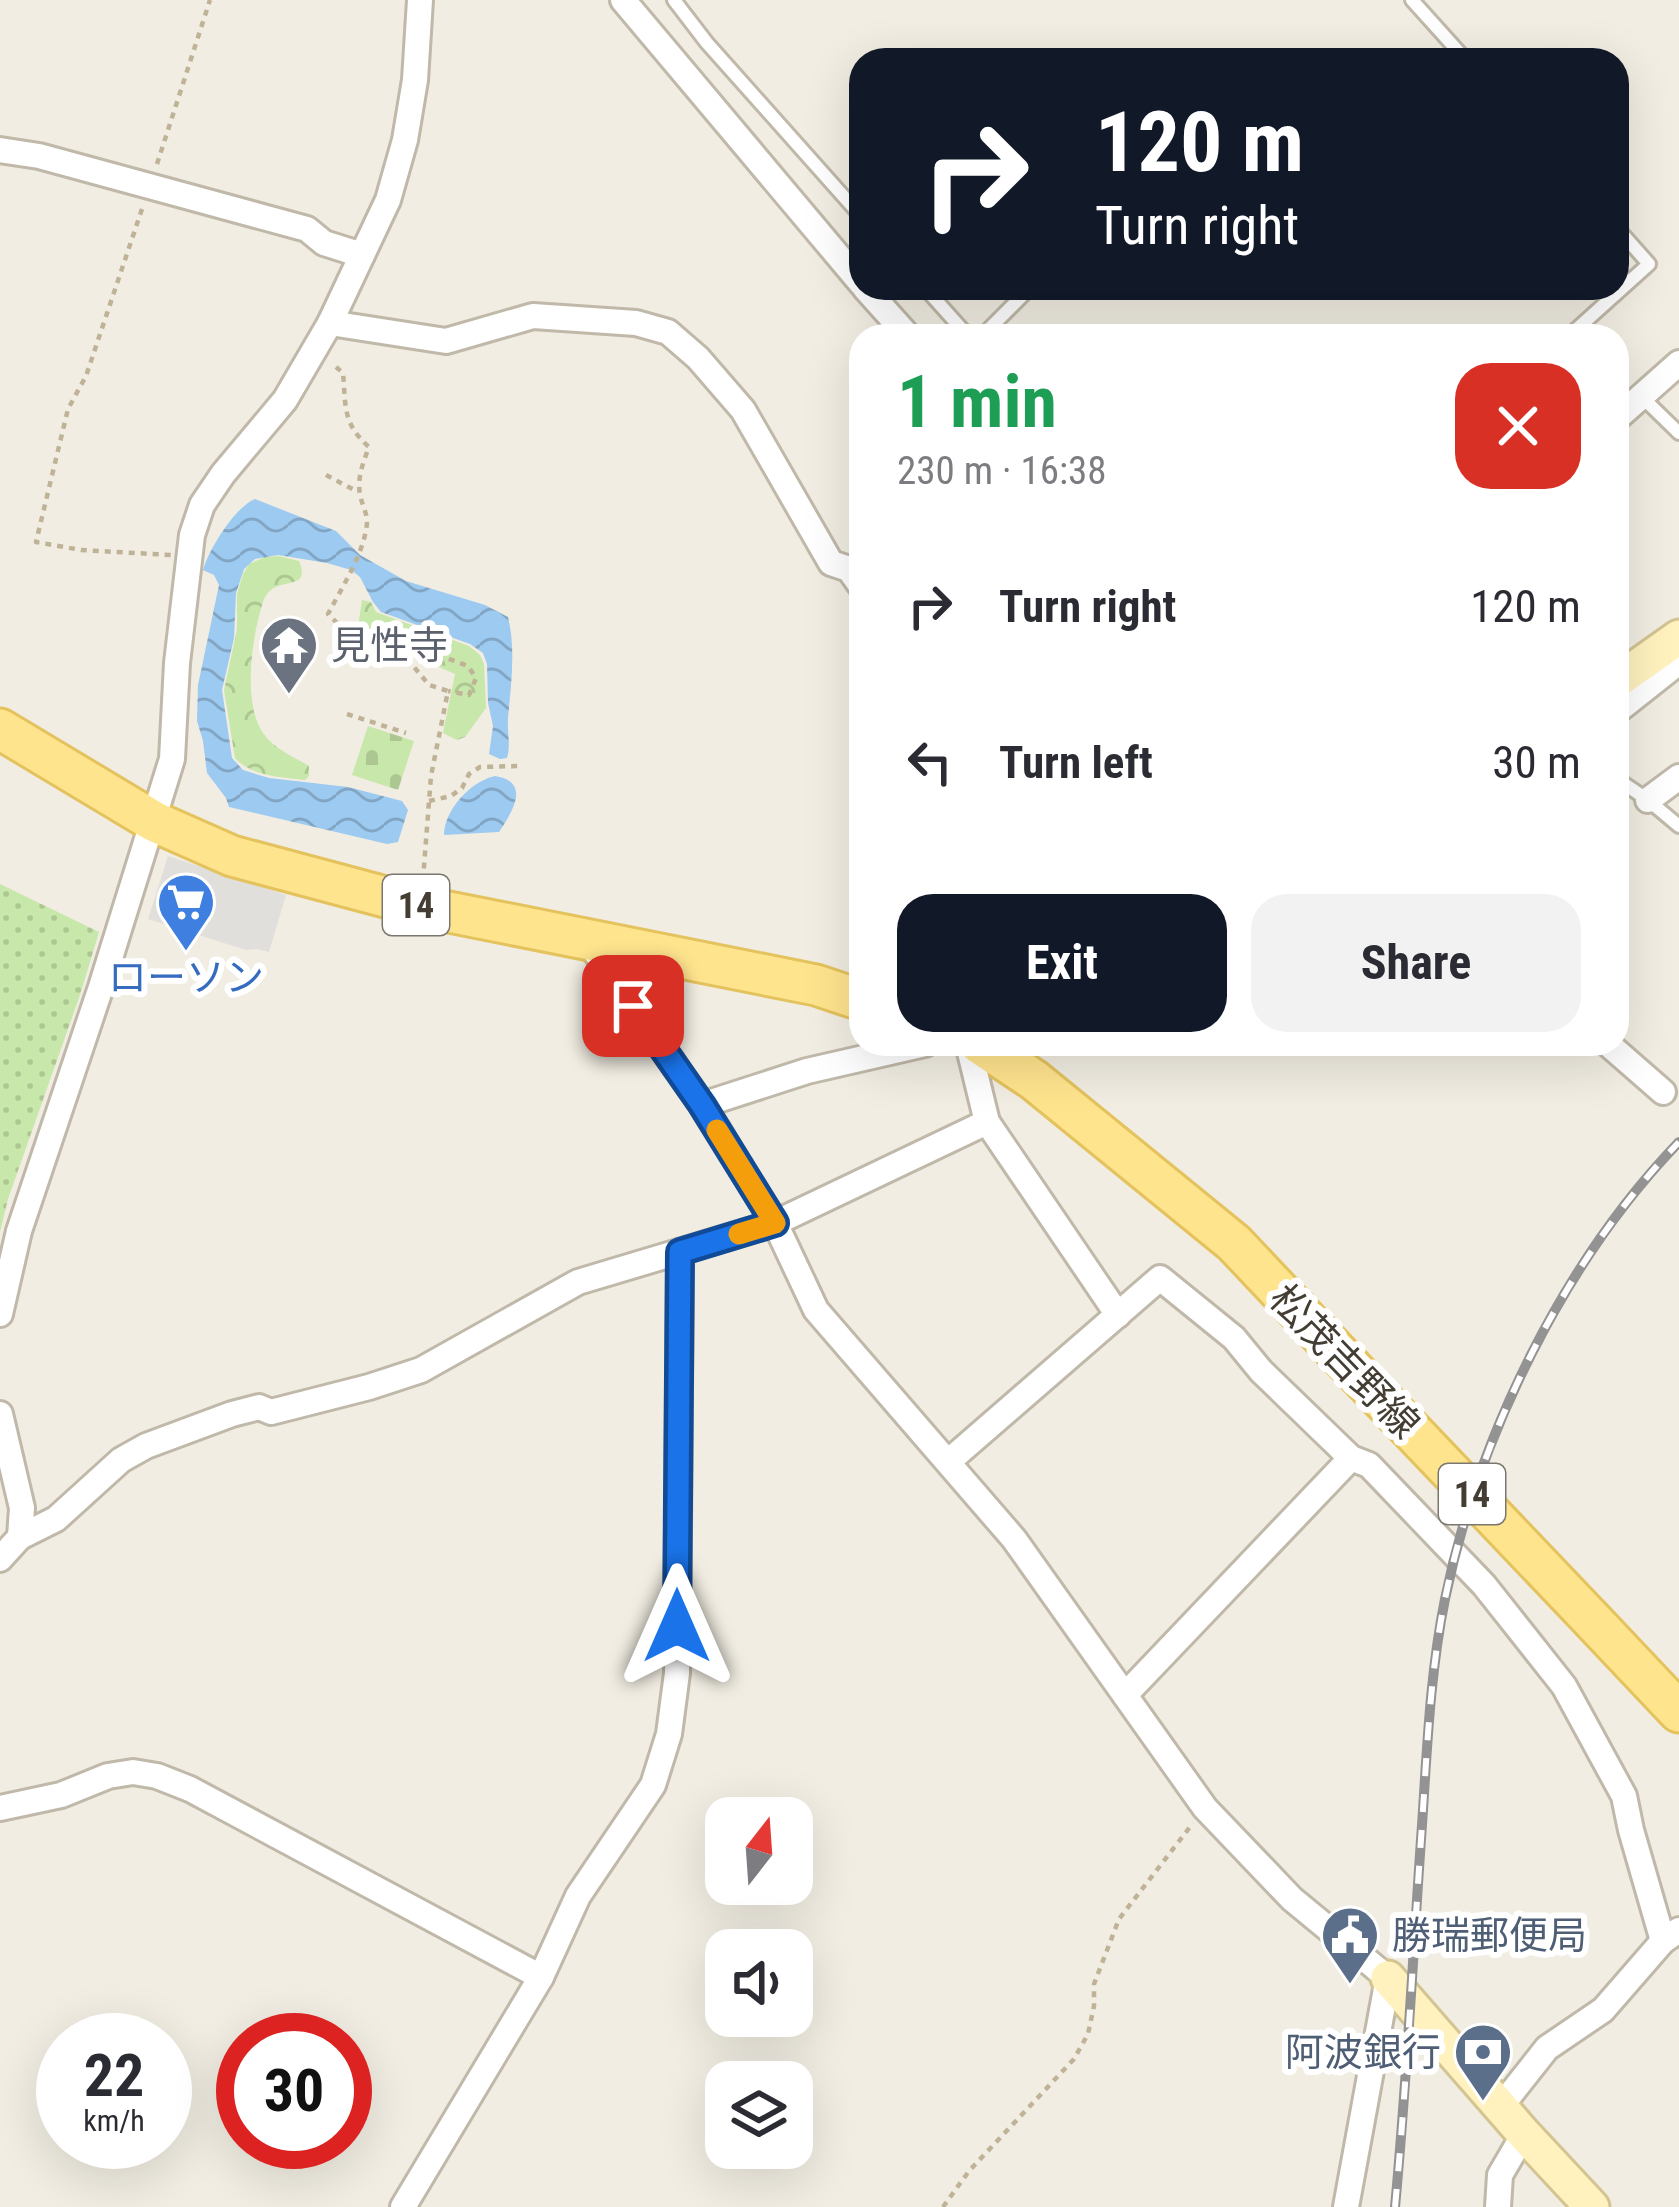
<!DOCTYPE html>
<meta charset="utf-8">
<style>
body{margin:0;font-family:"Roboto Condensed","Noto Sans JP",sans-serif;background:#f2f2f3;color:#2b2b33;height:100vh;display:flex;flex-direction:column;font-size:45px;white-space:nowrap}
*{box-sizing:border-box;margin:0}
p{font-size:39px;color:#7c7c81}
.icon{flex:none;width:66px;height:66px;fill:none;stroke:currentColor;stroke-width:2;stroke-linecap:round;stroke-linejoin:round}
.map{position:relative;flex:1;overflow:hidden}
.panel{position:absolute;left:849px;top:324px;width:780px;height:732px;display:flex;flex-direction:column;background:#fff;border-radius:36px;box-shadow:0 12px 48px #0002}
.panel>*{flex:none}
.top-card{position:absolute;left:849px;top:48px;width:780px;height:252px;border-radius:36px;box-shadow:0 12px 48px #0002;background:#111827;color:#fff;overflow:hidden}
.needle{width:78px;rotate:17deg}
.buttons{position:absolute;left:705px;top:1797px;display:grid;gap:24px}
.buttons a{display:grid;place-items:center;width:108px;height:108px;border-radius:24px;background:#fff;box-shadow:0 12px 48px #0002;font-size:60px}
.speed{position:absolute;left:36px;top:2013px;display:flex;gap:24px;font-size:60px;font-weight:700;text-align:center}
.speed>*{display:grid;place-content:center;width:156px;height:156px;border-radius:50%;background:#fff;box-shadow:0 12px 48px #0002;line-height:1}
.speed small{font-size:30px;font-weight:400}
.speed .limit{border:18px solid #d22;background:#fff;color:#111}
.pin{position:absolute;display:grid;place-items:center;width:102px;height:102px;color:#fff;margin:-51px;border-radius:24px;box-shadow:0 6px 18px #0006}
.me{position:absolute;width:132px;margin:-66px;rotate:0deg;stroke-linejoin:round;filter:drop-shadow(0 0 9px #0008)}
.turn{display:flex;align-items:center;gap:42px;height:252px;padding:0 48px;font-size:54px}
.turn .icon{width:156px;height:156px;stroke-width:2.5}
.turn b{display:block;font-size:84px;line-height:102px}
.round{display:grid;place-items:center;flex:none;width:126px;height:126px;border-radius:36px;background:#f2f2f3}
.overview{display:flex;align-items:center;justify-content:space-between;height:204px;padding:0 48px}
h1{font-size:72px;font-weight:700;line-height:90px;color:#1e9e55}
.cta{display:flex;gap:24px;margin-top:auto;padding:24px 48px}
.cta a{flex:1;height:138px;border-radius:36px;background:#111827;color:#fff;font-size:48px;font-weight:700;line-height:138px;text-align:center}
.cta a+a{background:#f2f2f3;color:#2b2b33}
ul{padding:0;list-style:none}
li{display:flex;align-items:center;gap:36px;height:156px;padding:0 48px}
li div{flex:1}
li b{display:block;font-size:45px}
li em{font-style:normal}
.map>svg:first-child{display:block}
.grass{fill:url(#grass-dots)}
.forest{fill:url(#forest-crowns)}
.cemetery{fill:url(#cemetery-stones)}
.parking{fill:#e1dfdb}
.water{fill:url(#water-waves)}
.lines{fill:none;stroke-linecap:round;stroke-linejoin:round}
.lane-casing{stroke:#c0b8a8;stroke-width:18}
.street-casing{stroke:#c0b8a8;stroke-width:30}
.secondary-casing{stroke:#d3c491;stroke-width:39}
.primary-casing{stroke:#e4c25d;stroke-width:45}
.path{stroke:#bfb296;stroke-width:4.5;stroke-dasharray:6 6;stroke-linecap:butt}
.lane{stroke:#fff;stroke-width:12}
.street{stroke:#fff;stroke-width:24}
.secondary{stroke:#fff2bf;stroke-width:33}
.primary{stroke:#ffe48e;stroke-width:39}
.rail-casing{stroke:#939393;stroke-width:10}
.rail{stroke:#fff;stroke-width:6;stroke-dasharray:18;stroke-linecap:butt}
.primary-bridge-casing{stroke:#e4c25d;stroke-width:45;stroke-linecap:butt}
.primary-bridge{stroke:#ffe48e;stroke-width:39}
.route-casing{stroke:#114b97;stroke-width:30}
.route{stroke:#1a73e8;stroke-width:21}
.slow{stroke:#f59e0b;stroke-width:21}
.labels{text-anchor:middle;stroke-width:12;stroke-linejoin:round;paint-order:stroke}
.shield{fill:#fff;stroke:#7b7770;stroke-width:3}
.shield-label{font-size:36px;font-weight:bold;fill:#433d33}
.worship-label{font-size:39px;fill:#5b616d;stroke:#fff;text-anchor:start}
.shop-label{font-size:39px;fill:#366cbe;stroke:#fff}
.street-label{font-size:39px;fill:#433d33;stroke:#fff}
.service-label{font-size:39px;fill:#4e5e75;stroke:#fff;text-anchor:start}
</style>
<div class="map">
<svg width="1679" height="2207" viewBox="0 0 1679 2207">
<defs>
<pattern id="grass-dots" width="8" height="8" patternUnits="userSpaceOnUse" patternTransform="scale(3)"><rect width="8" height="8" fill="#c8e7aa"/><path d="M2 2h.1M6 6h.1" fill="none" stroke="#adc793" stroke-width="1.8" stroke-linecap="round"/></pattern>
<pattern id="forest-crowns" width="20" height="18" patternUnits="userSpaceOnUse" patternTransform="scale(3)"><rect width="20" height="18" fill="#c8e7aa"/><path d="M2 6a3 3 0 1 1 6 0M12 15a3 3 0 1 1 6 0" fill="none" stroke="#adc793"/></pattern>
<pattern id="cemetery-stones" width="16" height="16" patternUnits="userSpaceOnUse" patternTransform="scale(3)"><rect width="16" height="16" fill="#c8e7aa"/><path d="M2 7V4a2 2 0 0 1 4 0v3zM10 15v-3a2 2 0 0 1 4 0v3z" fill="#adc793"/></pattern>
<pattern id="water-waves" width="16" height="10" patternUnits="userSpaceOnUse" patternTransform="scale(3)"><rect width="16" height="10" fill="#9ccaf0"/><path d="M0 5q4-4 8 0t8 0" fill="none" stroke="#81a5c3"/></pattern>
</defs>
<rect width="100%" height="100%" fill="#f1ede2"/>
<!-- grass -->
<path class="grass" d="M0,884L99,932L80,995L8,1199L0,1232Z"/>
<!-- forest -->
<g class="forest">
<path d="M278,556L299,561C313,595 273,572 263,602C252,636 242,702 263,733C275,750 293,756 309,766V776L305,780C280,777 253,777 235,758L224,690L237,629V594L243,574L249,564L265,557Z"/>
<path d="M362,600L371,602L376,612L469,646L480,655L484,664L486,708L465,737L457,740L443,733L455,674L361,633L358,627Z"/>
</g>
<!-- cemetery -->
<path class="cemetery" d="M368,726L414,741L398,790L352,775Z"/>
<!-- parking -->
<path class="parking" d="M168,856L286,895L269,952L257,949L246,950L148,919Z"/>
<!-- water -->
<g class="water">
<path d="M255,499L336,531L360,555L406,581L485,605L508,617C516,649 511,685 508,718C507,732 511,745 507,758L500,759L489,754L493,726L488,703L487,664L483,653L470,644L381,612L373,602L360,577L351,570L327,563L278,555L255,559L244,569L236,593L234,638L222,690L232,758L243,770L269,778L348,787L402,801L408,810L398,842L387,844L229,807L226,798L207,773L203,741L197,721L198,685L219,585L214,575L203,570C209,549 235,507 255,499Z"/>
<path d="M495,776C531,782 513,811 499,832L444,835C444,810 471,781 495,776Z"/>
</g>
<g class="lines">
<defs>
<g id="lane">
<path d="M674,0L707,43L861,216"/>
<path d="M1412,0L1466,60"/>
<path d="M925,288L968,336"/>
<path d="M982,336L1030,288"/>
<path d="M1569,336L1649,264L1617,228"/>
<path d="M1642,397L1679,433"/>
<path d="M1617,779L1648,800L1679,826"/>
</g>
<g id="street">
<path d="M623,0L861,283"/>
<path d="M0,150L39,156L307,229L324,243L362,255"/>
<path d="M865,288L908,336"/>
<path d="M330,323L446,341L533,316L636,323L668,332L698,358L743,410L831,563L849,569L861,586"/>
<path d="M1617,418L1679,363"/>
<path d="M1617,711L1679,662"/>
<path d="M1648,800L1679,777"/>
<path d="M587,940L702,1105L775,1223L816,1310L1014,1539L1205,1808L1292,1899L1388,1978L1346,2207"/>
<path d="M968,1044L987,1122L1118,1315"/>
<path d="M1608,1044L1663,1092"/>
<path d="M702,1105L807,1071L925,1044"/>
<path d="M0,1314L19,1231L101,987L172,759L177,663L192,535L202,505L223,474L285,400L330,323L388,200L405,140L415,80L420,0"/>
<path d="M0,1414L22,1508L20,1537"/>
<path d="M949,1461L1160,1278L1234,1338L1261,1371L1351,1458L1369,1465L1484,1585L1564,1686L1624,1796L1631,1830L1663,1941"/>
<path d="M0,1559L20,1537L56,1519L121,1460L146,1446L232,1414L259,1407L271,1412L369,1387L421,1370L578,1282L775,1223L987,1122"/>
<path d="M1125,1695L1351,1458"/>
<path d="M0,1808L61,1795L108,1776L133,1772L157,1776L190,1789L541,1977"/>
<path d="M1502,2105L1547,2048L1603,2010L1663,1941L1679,1930"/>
<path d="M403,2207L541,1977L578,1896L653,1785L669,1734L677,1673L680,1252"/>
<path d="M1498,2207L1500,2175L1524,2134"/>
</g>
<g id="secondary">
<path d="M1617,681L1679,637"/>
<path d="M1388,1978L1524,2134L1592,2207"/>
</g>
<g id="primary">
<path d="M0,729L155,822L232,856L419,906L816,985L861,1000"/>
<path d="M980,1044L1034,1080L1234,1243L1351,1367"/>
<path d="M1593,1621L1679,1712"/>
</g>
</defs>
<!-- lane casing -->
<use href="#lane" class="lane-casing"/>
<!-- street casing -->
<use href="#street" class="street-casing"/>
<!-- secondary casing -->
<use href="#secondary" class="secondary-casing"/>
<!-- primary casing -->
<use href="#primary" class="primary-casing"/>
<!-- path -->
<g class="path">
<path d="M157,164L210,0"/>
<path d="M142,209L86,376L68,409L36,542L81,550L171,555"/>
<path d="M336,367L343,373C346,406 342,423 369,447C363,463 357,477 360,495C362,505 367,512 367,523C364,554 342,587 328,614L353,639L414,667L429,685L448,691L431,776L423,879"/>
<path d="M326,475L358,492"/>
<path d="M359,625L468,666L476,678L469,695L448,691"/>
<path d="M347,714L406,733"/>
<path d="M429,801L451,796L462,788L469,774L480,767L520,766"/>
<path d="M943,2207L969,2171L1074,2059L1088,2034L1094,2006V1984L1119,1919L1193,1823"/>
</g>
<!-- lane -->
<use href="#lane" class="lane"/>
<!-- street -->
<use href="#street" class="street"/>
<!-- secondary -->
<use href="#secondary" class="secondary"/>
<!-- primary -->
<use href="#primary" class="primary"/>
<defs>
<path id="rail" d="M1395,2207C1407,2080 1413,1952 1422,1825C1427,1750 1430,1673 1445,1599C1478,1437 1564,1261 1679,1142"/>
</defs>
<!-- rail casing -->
<use href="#rail" class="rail-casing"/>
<!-- rail -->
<use href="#rail" class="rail"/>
<defs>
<path id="primary-bridge" d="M1351,1367L1593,1621"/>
</defs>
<!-- primary-bridge casing -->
<use href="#primary-bridge" class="primary-bridge-casing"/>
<!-- primary-bridge -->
<use href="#primary-bridge" class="primary-bridge"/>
</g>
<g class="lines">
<defs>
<path id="route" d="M633,1006L702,1105L775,1223L680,1252L677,1626"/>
</defs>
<!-- route casing -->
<use href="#route" class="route-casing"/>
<!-- route -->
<use href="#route" class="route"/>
<!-- slow -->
<path class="slow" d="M717,1130L775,1223L739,1234"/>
</g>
<!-- icons -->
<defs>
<symbol id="temple-pin" viewBox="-11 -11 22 30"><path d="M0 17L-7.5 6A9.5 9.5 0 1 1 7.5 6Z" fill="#6b7280" stroke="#fff"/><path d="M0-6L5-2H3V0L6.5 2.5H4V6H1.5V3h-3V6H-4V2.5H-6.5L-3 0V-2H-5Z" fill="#fff"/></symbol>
<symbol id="supermarket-pin" viewBox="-11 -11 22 30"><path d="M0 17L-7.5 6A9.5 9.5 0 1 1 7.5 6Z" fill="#3f7fe0" stroke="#fff"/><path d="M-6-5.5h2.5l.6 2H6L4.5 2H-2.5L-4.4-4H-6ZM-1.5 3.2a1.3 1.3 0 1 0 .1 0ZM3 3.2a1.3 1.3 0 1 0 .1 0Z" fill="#fff"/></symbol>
<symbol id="civic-pin" viewBox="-11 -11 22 30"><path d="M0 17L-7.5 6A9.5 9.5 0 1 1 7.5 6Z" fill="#5c6f8a" stroke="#fff"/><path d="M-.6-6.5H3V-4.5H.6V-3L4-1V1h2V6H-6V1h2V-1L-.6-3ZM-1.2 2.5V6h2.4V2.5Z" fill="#fff"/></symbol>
<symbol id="bank-pin" viewBox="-11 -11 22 30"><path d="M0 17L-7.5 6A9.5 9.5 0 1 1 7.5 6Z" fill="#5c6f8a" stroke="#fff"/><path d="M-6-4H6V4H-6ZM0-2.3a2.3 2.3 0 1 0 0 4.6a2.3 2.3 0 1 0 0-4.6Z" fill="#fff"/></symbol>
</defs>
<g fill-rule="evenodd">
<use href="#temple-pin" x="256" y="612" width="66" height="90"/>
<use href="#supermarket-pin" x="153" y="869" width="66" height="90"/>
<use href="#civic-pin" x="1317" y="1902" width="66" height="90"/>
<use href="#bank-pin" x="1450" y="2019" width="66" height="90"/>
</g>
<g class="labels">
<!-- shield labels -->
<g class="shield">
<rect x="383" y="875" width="66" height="60" rx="9"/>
<rect x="1439" y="1464" width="66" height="60" rx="9"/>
</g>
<g class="shield-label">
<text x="416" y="918">14</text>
<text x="1472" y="1507">14</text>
</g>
<!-- worship labels -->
<g class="worship-label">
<text x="331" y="659">見性寺</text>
</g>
<!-- shop labels -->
<g class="shop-label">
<text x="186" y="991">ローソン</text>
</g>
<!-- street labels -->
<g class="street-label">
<text transform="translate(1345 1361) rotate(46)" y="14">松茂吉野線</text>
</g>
<!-- service labels -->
<g class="service-label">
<text x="1392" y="1949">勝瑞郵便局</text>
<text x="1441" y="2066" text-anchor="end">阿波銀行</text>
</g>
</g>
</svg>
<div class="buttons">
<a><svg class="needle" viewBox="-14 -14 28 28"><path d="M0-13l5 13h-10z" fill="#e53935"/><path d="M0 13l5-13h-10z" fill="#7c7c81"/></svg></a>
<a><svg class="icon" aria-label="sound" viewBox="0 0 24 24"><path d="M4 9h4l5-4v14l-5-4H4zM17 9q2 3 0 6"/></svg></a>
<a><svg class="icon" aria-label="layers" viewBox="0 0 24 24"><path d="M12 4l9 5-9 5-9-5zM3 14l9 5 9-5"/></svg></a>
</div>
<div class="speed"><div>22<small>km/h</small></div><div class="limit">30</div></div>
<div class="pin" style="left:633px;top:1006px;background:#d93025"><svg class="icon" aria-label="arrive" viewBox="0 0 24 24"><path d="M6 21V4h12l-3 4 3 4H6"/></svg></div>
<svg class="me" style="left:677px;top:1626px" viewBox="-20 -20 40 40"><path d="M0-17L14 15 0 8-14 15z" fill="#1a73e8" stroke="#fff" stroke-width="4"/></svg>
<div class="top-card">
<div class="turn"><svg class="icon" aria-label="right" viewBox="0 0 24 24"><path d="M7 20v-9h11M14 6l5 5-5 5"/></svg><div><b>120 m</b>Turn right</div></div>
</div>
<section class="panel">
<div class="overview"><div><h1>1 min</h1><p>230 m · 16:38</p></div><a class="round" style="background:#d93025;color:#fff"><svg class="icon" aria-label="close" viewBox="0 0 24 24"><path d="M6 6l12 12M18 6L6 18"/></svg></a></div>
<ul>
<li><svg class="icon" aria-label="right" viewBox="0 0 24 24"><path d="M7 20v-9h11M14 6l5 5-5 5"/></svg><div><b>Turn right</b></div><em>120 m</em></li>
<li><svg class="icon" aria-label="left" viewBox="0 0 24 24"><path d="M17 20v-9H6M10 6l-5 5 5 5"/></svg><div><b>Turn left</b></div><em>30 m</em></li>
</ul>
<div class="cta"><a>Exit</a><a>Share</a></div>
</section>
</div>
